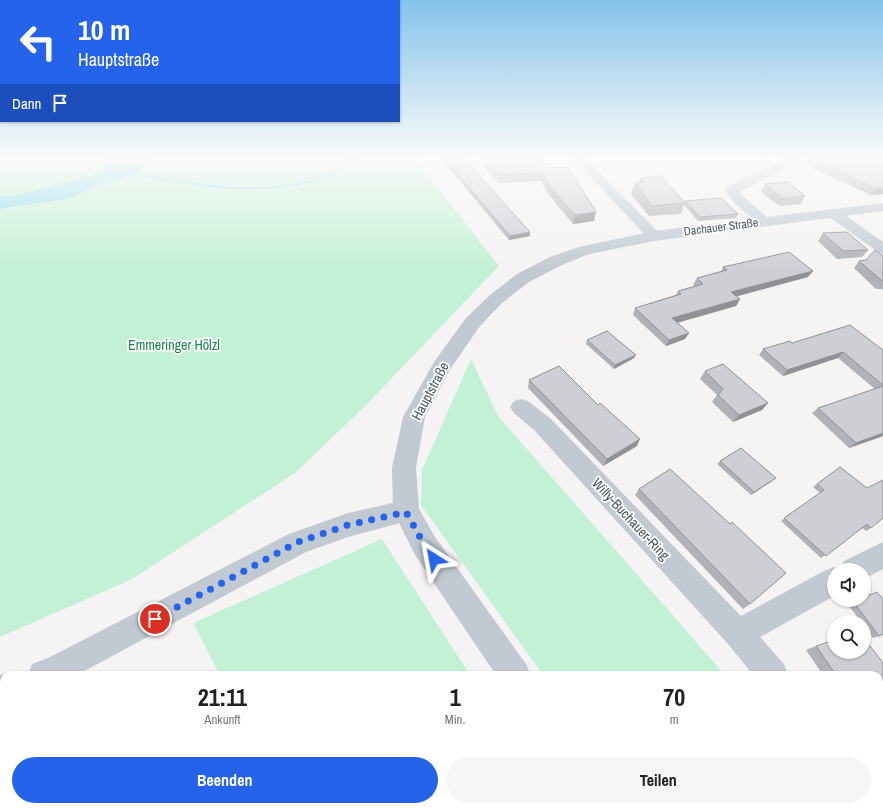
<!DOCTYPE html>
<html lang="de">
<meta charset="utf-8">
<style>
body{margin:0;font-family:"Archivo Narrow",sans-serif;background:#f6f6f6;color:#222;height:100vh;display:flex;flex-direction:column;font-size:15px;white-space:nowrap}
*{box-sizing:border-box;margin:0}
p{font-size:13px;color:#767676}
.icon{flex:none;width:22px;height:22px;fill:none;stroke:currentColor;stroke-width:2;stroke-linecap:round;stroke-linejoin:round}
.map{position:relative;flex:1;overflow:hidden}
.panel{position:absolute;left:0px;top:671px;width:883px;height:140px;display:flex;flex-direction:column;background:#fff;border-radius:12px 12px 0 0;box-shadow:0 1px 3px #0004}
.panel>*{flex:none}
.guide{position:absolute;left:0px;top:0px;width:400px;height:122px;box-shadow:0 1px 3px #0004;background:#2563eb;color:#fff;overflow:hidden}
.controls{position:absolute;left:827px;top:563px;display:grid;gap:8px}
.controls a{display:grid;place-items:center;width:44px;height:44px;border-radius:50%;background:#fff;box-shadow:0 1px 3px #0004;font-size:20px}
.pin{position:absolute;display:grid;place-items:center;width:34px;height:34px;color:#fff;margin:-17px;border:2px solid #fff;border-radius:50%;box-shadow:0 1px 4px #0007}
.me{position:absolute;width:44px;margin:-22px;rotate:326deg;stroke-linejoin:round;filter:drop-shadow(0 0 3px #0008)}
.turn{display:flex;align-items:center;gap:14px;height:84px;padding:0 12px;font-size:18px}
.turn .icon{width:52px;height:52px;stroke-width:2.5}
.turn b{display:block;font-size:28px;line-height:34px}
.then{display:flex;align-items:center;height:38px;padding:0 12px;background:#0003;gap:8px;font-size:15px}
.eta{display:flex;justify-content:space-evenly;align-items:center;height:68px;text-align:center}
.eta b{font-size:24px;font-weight:700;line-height:28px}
.action{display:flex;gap:8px;margin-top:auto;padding:8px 12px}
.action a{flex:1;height:46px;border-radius:24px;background:#2563eb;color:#fff;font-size:16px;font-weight:700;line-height:46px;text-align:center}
.action a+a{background:#f6f6f6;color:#222}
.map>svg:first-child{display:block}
.green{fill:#c3f1d5}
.water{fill:#90daee}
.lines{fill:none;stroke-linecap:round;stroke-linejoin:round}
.stream{fill:#90daee;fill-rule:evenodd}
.minor{fill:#c1cad2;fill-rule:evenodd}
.tertiary{fill:#c1cad2;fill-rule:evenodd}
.wall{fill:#b0b2b7}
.shaded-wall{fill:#909195}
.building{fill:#cdcfd5;stroke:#909195}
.route{stroke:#2563eb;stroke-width:7;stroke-dasharray:0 12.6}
.labels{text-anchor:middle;stroke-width:3.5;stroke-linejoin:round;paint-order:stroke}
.far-street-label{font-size:12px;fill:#4a5661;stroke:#fff}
.park-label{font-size:14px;fill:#17864f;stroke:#fff}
.street-label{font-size:14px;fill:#4a5661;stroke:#fff}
</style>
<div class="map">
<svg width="883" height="811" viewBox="0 0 883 811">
<rect width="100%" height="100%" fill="#f5f3f3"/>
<!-- green -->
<g class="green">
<path d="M0,157H108V167L94,175L14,196H0Z"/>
<path d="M145,157H418L423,169L499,266L365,406L295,473L132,579L0,637V209L71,198L103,184L139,173Z"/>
<path d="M471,359L498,416L725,675H543L421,505L422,470Z"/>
<path d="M382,539L470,675H220L193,623Z"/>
<path d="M290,807H556L559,811H292Z"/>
<path d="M638,807H841L844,811H641Z"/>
</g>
<!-- water -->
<path class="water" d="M108,157H146L139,173L103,184L71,198L0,209V196H14L94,175L108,167Z"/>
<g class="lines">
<!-- stream -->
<path class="stream" d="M355,157H359L336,173L309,183L278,188L247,189L215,188L154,179L125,173L127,172C189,183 273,200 333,172C341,168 348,162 355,157Z"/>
<!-- minor -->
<g class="minor">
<path d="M572,157H584L659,233L662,236L659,239L654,241L649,239Z"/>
<path d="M786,157H799L778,173L740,191L744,197L772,222L770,225L765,226L760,225L734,203L725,190L727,187L770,167Z"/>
<path d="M833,209L838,210L883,242V254L878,252L828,216L826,213L828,210Z"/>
<path d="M521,399L528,401L551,419L741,616L824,571L834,567L840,570L844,561L883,542V569L864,579V570H834V596L760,637L784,664L788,675H753L728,644L535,431L514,413L510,407L514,401Z"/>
<path d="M406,500L415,503L418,511L415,519L348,537L306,552L77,675H28L32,664L48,658L289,534L348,513Z"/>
<path d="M4,674L5,675H4V706L0,707V675Z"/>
<path d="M879,782L883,783V811H867L865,807H879Z"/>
</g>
<!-- tertiary -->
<g class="tertiary">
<path d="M883,203V211L654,241L589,254L562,265L529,282L502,303L480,326L449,371L425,417L416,468L419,509L435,537L526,664L531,675H496L415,555L393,511L392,468L403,417L434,362L466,318L490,295L517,274L550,257L579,247L654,231Z"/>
<path d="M587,807H625L626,811H588Z"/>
</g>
</g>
<!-- wall -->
<g class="wall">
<path d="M443,157L530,232V236L509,240L443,161Z"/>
<path d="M808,157H883V194L871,195L804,164Z"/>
<path d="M485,159L544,168L594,221L573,224L549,195L541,181L499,183L485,168Z"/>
<path d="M640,178L684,202L685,201L738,214L736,218L698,221L684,205L681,214L649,216L631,194L635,183H639Z"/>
<path d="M765,184L805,196L801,204L779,206L761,192Z"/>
<path d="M823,233L868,250L862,257L837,259L818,241Z"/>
<path d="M883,256V290L881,289H876L854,268L859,261L866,260Z"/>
<path d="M723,267L808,277L736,296L740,299L736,306L677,323L685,339L666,346L633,315L635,308L676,295L678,291L695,286L693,285L697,278L721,272Z"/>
<path d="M587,340L634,358L614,369L586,344Z"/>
<path d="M792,343L883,350V436L849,448L812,413L818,408L875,389L838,358L783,376L759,355L763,349Z"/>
<path d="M705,371L768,403L762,410L733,422L712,402L717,395L700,379Z"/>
<path d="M529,380L637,446L603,466L528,388Z"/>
<path d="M720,461L776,478L772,481L751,495L717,464Z"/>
<path d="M817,484L871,528L866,531L862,528L821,558L781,521L820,493L813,487Z"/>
<path d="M639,489L750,604L743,609L635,495Z"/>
<path d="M853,600L883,635L873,638L864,626V622H861L847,603Z"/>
<path d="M816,646L883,663V734L879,728V675H823L806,650Z"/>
</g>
<!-- shaded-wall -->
<g class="shaded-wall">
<path d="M883,188V194L871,195L876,189Z"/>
<path d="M596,212L594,221L573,224L575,215Z"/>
<path d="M530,232V236L509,240L510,236Z"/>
<path d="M813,271L808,277L727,299L731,292Z"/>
<path d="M740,299L736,306L669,325L672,318Z"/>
<path d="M689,333L685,339L666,346L669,340Z"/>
<path d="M843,352L838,358L783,376L787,370Z"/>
<path d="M636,355L634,358L614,369L615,365Z"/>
<path d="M768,403L762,410L733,422L739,415Z"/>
<path d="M883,433V436L849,448L856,443Z"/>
<path d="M640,439L637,446L603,466L607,459Z"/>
<path d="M776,478L772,481L751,495L754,492Z"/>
<rect x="211" y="807" width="7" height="4"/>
</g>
<!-- building -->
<g class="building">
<path d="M443,157H462L530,232L510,236Z"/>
<path d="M503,157H538L544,168L568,167L596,212L575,215L550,187L542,172L500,175L485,159Z"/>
<path d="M808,157H883V188L876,189Z"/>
<path d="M661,176L685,203L652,206L635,183L644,182L640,178Z"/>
<path d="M788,182L805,196L783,199L765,184Z"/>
<path d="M721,198L738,214L700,217L685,201Z"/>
<path d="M847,232L868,250L843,251L823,233Z"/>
<path d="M875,250L883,256V281H882L859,261L866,260Z"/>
<path d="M789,252L813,271L731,292L740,299L672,318L689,333L669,340L635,308L681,294L678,291L703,284L697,278L727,270L723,267Z"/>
<path d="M850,325L883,350V385L843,352L787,370L763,349L790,341L792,343Z"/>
<path d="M607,331L636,355L615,365L587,340Z"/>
<path d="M723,364L768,403L739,415L718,395L723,389L705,371Z"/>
<path d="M559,366L598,405L600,403L640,439L607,459L529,380Z"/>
<path d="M883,386V433L856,443L818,408Z"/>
<path d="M741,448L776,478L754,492L720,461Z"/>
<path d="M840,467L867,488L883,480V518L871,528L867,524L826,556L784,518L824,490L817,484Z"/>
<path d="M670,469L730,524L732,522L786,573L750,604L639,489Z"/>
<path d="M877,592L883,599V634L879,636L852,600H864V597Z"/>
<path d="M864,638L883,663V718L879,720V675H836L816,646L834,640V652H864Z"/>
<path d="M4,788V807H211V811H0V790Z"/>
</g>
<!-- sky -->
<linearGradient id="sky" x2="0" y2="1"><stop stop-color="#85c3ea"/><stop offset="0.58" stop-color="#fafafa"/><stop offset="1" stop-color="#fafafa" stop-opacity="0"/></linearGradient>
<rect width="883" height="270" fill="url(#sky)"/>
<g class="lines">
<!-- route -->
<path class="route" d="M155,619L298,542L348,525L406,512L425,546L434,559"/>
</g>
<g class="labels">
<!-- far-street labels -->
<g class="far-street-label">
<text transform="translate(721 227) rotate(-7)" y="4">Dachauer Straße</text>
</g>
<!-- park labels -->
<g class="park-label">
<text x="174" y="350">Emmeringer Hölzl</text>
</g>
<!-- street labels -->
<g class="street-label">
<text transform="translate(430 391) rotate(-62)" y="5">Hauptstraße</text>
<text transform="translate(631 519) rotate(47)" y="5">Willy-Buchauer-Ring</text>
</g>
</g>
</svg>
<div class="controls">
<a><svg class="icon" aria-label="sound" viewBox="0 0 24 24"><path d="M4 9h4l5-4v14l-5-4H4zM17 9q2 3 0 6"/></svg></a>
<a><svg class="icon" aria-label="search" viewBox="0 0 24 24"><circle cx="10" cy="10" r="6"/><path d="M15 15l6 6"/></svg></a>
</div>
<div class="pin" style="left:155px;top:619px;background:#d93025"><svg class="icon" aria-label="arrive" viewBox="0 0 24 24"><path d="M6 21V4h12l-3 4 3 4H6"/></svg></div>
<svg class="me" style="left:434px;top:559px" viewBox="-20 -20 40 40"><path d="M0-17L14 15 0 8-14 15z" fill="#2563eb" stroke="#fff" stroke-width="4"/></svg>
<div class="guide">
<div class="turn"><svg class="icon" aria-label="left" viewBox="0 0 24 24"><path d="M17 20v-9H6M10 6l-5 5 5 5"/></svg><div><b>10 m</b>Hauptstraße</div></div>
<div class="then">Dann<svg class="icon" aria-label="arrive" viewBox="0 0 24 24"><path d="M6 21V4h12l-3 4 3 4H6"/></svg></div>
</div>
<section class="panel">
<div class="eta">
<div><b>21:11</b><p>Ankunft</p></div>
<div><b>1</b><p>Min.</p></div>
<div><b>70</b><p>m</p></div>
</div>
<div class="action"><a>Beenden</a><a>Teilen</a></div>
</section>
</div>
